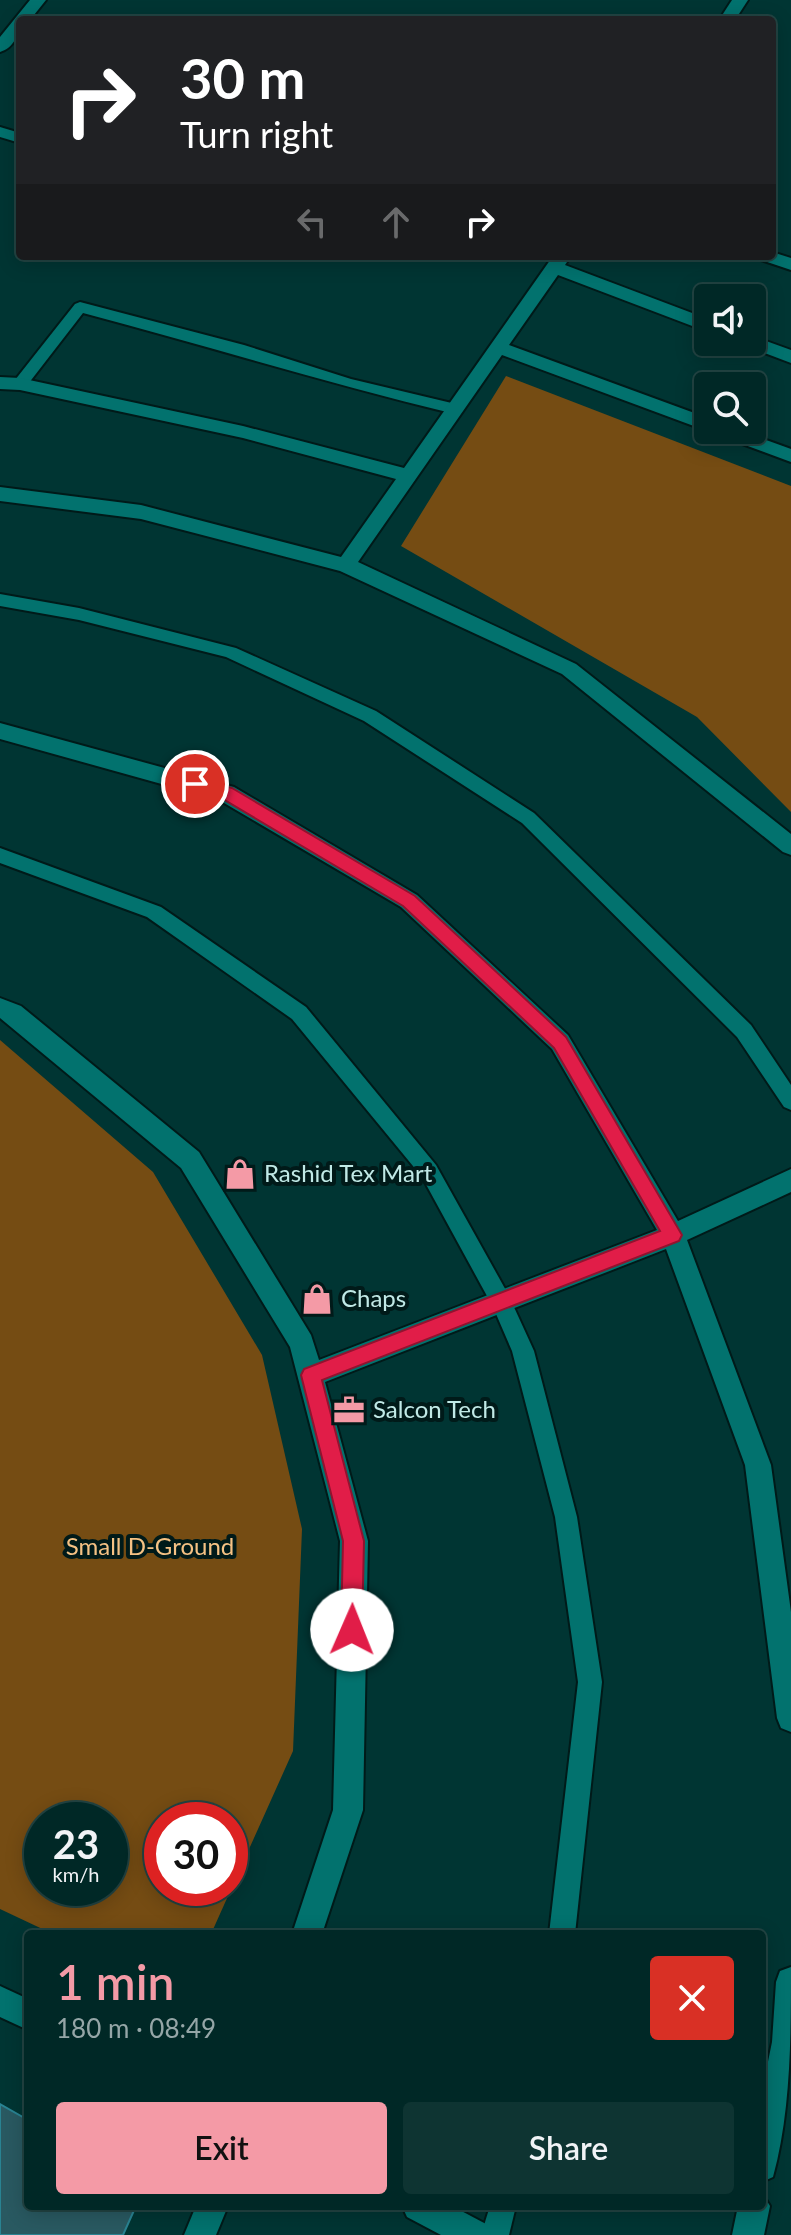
<!DOCTYPE html>
<meta charset="utf-8">
<style>
body{margin:0;font-family:Lato,sans-serif;background:#0e3432;color:#f1f3f6;height:100vh;display:flex;flex-direction:column;font-size:30px;white-space:nowrap}
*{box-sizing:border-box;margin:0}
p{font-size:26px;color:#95a6a7}
.icon{flex:none;width:44px;height:44px;fill:none;stroke:currentColor;stroke-width:2;stroke-linecap:round;stroke-linejoin:round}
.map{position:relative;flex:1;overflow:hidden}
.drawer{position:absolute;left:24px;top:1930px;width:742px;height:280px;display:flex;flex-direction:column;background:#002826;border-radius:8px;box-shadow:0 4px 20px #0003,0 0 0 2px #224443}
.drawer>*{flex:none}
.guide{position:absolute;left:16px;top:16px;width:760px;height:244px;border-radius:8px;box-shadow:0 4px 20px #0003,0 0 0 2px #224443;background:#202124;color:#fff;overflow:hidden}
.tools{position:absolute;left:694px;top:284px;display:grid;gap:16px}
.tools a{display:grid;place-items:center;width:72px;height:72px;border-radius:8px;background:#002826;box-shadow:0 4px 20px #0003,0 0 0 2px #224443;font-size:40px}
.speed{position:absolute;left:24px;top:1802px;display:flex;gap:16px;font-size:40px;font-weight:700;text-align:center}
.speed>*{display:grid;place-content:center;width:104px;height:104px;border-radius:50%;background:#002826;box-shadow:0 4px 20px #0003,0 0 0 2px #224443;line-height:1}
.speed small{font-size:20px;font-weight:400}
.speed .limit{border:12px solid #d22;background:#fff;color:#111}
.pin{position:absolute;display:grid;place-items:center;width:68px;height:68px;color:#fff;margin:-34px;border:4px solid #fff;border-radius:50%;box-shadow:0 2px 8px #0007}
.me{position:absolute;width:88px;margin:-44px;rotate:1deg;stroke-linejoin:round;filter:drop-shadow(0 0 6px #0008)}
.turn{display:flex;align-items:center;gap:28px;height:168px;padding:0 32px;font-size:36px}
.turn .icon{width:104px;height:104px;stroke-width:2.5}
.turn b{display:block;font-size:56px;line-height:68px}
.lanes{display:flex;align-items:center;height:76px;padding:0 32px;background:#0003;justify-content:center;gap:40px;direction:ltr}
.lanes .off{opacity:.35}
.round{display:grid;place-items:center;flex:none;width:84px;height:84px;border-radius:8px;background:#0e3432}
.overview{display:flex;align-items:center;justify-content:space-between;height:136px;padding:0 32px}
h1{font-size:48px;font-weight:600;line-height:60px;color:#f49aa6}
.cta{display:flex;gap:16px;margin-top:auto;padding:16px 32px}
.cta a{flex:1;height:92px;border-radius:8px;background:#f49aa6;color:#111;font-size:32px;font-weight:600;line-height:92px;text-align:center}
.cta a+a{background:#0e3432;color:#f1f3f6}
.map>svg:first-child{display:block}
.green{fill:#754c13;fill-rule:evenodd}
.building{fill:#295961;stroke:#298392;stroke-width:2}
.lines{fill:none;stroke-linecap:round;stroke-linejoin:round}
.lane-casing{stroke:#001a19;stroke-width:4}
.street-casing{stroke:#001a19;stroke-width:4}
.lane{fill:#02726e;fill-rule:evenodd}
.street{fill:#02726e;fill-rule:evenodd}
.route{fill:#e11d48;stroke:#92132f;stroke-width:2}
.labels{text-anchor:middle;stroke-width:8;stroke-linejoin:round;paint-order:stroke}
.poi-label{font-size:24px;fill:#c0e9e6;stroke:#001a19;text-anchor:start}
.park-label{font-size:24px;fill:#f5c284;stroke:#001a19}
</style>
<div class="map">
<svg width="791" height="2235" viewBox="0 0 791 2235">
<rect width="100%" height="100%" fill="#003533"/>
<!-- green -->
<g class="green">
<path d="M506,376L791,486V812L697,717L401,546Z"/>
<path d="M0,1040L153,1172L262,1355L302,1529L293,1751L211,1934H53L0,1909ZM42,1820H110V1888H42ZM162,1820H230V1888H162Z"/>
</g>
<!-- building -->
<path class="building" d="M0,2104L28,2120V2206H136L123,2235H0Z"/>
<g class="lines">
<defs>
<g id="lane">
<path d="M80,302L244,345L351,379L460,405L463,409L455,414C330,384 208,346 83,313L25,388H15V380L75,304Z"/>
<path d="M0,594L79,608L236,648L376,711L534,813L751,1025L791,1085V1110L784,1107L737,1037L522,823L364,721L226,657L79,620L0,606Z"/>
<path d="M0,848L161,907L306,1007L436,1165L508,1294L534,1351L577,1517L602,1682L575,1934H549L578,1682L555,1517L512,1351L493,1307L422,1177L292,1019L147,917L0,863Z"/>
<path d="M490,2206H516L509,2235H481Z"/>
</g>
<g id="street">
<path d="M30,0H46L30,20H20C20,33 14,48 0,52V37Z"/>
<path d="M732,0H748L735,20H719Z"/>
<path d="M0,127L20,133V143L0,137Z"/>
<path d="M772,252L791,258V270L761,260L758,256H772Z"/>
<path d="M553,256H571L565,265L708,319V332L558,275L509,345L708,418V430H739L791,449V462L502,355L358,562L576,664L791,834V855L783,852L562,674L340,571L141,519L0,501V487L141,505L341,557L396,479L243,438L20,390L0,389V377L20,378L243,426L404,468Z"/>
<path d="M752,336L791,350V363L746,346L743,342H752Z"/>
<path d="M0,723L234,787L417,895L568,1035L678,1221L791,1169V1192L687,1240L771,1465L791,1612V1732L781,1728L777,1718L745,1465L666,1249L325,1382L368,1541L363,1810L322,1934H292L333,1810L340,1541L290,1347L181,1168L0,1018V998L21,1006L199,1152L311,1335L319,1360L657,1230L552,1049L401,907L219,800L0,739Z"/>
<path d="M791,1967C791,2035 791,2112 773,2177L762,2182V2091L772,2042L776,1982L780,1971Z"/>
<path d="M0,1986L28,1999V2030L0,2017Z"/>
<path d="M762,2193L770,2206L764,2235H732L738,2206H762Z"/>
<path d="M196,2206H228L216,2235H184Z"/>
<path d="M402,2206H452L486,2224L491,2235H441L407,2217Z"/>
</g>
</defs>
<!-- lane casing -->
<use href="#lane" class="lane-casing"/>
<!-- street casing -->
<use href="#street" class="street-casing"/>
<!-- lane -->
<use href="#lane" class="lane"/>
<!-- street -->
<use href="#street" class="street"/>
</g>
<!-- route -->
<path class="route" d="M195,778L232,788L415,896L566,1037L682,1235L679,1241L322,1380L364,1541L362,1630L359,1638L352,1641L344,1638L341,1630L343,1541L301,1375L304,1369L660,1231L554,1048L403,906L221,798L190,788V780Z"/>
<!-- icons -->
<defs>
<symbol id="shop-bare" viewBox="-9 -9 18 18"><path d="M-5-2.5h2.3a2.7 3.5 0 0 1 5.4 0H5L5.5 6h-11ZM-1.5-2.5h3a1.5 2.3 0 0 0-3 0Z" fill="#f49aa6" stroke="#001a19" stroke-width="2.5" paint-order="stroke"/></symbol>
<symbol id="office-bare" viewBox="-9 -9 18 18"><path d="M-6-3h4V-5.5h4V-3h4V5H-6ZM-1-4.5V-3h2v-1.5ZM-6 0V1H6V0Z" fill="#f49aa6" stroke="#001a19" stroke-width="2.5" paint-order="stroke"/></symbol>
</defs>
<g fill-rule="evenodd">
<use href="#shop-bare" x="218" y="1152" width="44" height="44"/>
<use href="#shop-bare" x="295" y="1277" width="44" height="44"/>
<use href="#office-bare" x="327" y="1388" width="44" height="44"/>
</g>
<g class="labels">
<!-- poi labels -->
<g class="poi-label">
<text x="264" y="1182">Rashid Tex Mart</text>
<text x="341" y="1307">Chaps</text>
<text x="373" y="1418">Salcon Tech</text>
</g>
<!-- park labels -->
<g class="park-label">
<text x="150" y="1555">Small D-Ground</text>
</g>
</g>
</svg>
<div class="tools">
<a><svg class="icon" aria-label="sound" viewBox="0 0 24 24"><path d="M4 9h4l5-4v14l-5-4H4zM17 9q2 3 0 6"/></svg></a>
<a><svg class="icon" aria-label="search" viewBox="0 0 24 24"><circle cx="10" cy="10" r="6"/><path d="M15 15l6 6"/></svg></a>
</div>
<div class="speed"><div>23<small>km/h</small></div><div class="limit">30</div></div>
<div class="pin" style="left:195px;top:784px;background:#d93025"><svg class="icon" aria-label="arrive" viewBox="0 0 24 24"><path d="M6 21V4h12l-3 4 3 4H6"/></svg></div>
<svg class="me" style="left:352px;top:1630px" viewBox="-20 -20 40 40"><circle r="19" fill="#fff"/><path d="M0-13L10 11 0 6-10 11z" fill="#e11d48"/></svg>
<div class="guide">
<div class="turn"><svg class="icon" aria-label="right" viewBox="0 0 24 24"><path d="M7 20v-9h11M14 6l5 5-5 5"/></svg><div><b>30 m</b>Turn right</div></div>
<div class="lanes"><svg class="icon off" aria-label="left" viewBox="0 0 24 24"><path d="M17 20v-9H6M10 6l-5 5 5 5"/></svg><svg class="icon off" aria-label="ahead" viewBox="0 0 24 24"><path d="M12 20V5M6 11l6-6 6 6"/></svg><svg class="icon" aria-label="right" viewBox="0 0 24 24"><path d="M7 20v-9h11M14 6l5 5-5 5"/></svg></div>
</div>
<section class="drawer">
<div class="overview"><div><h1>1 min</h1><p>180 m · 08:49</p></div><a class="round" style="background:#d93025;color:#fff"><svg class="icon" aria-label="close" viewBox="0 0 24 24"><path d="M6 6l12 12M18 6L6 18"/></svg></a></div>
<div class="cta"><a>Exit</a><a>Share</a></div>
</section>
</div>
